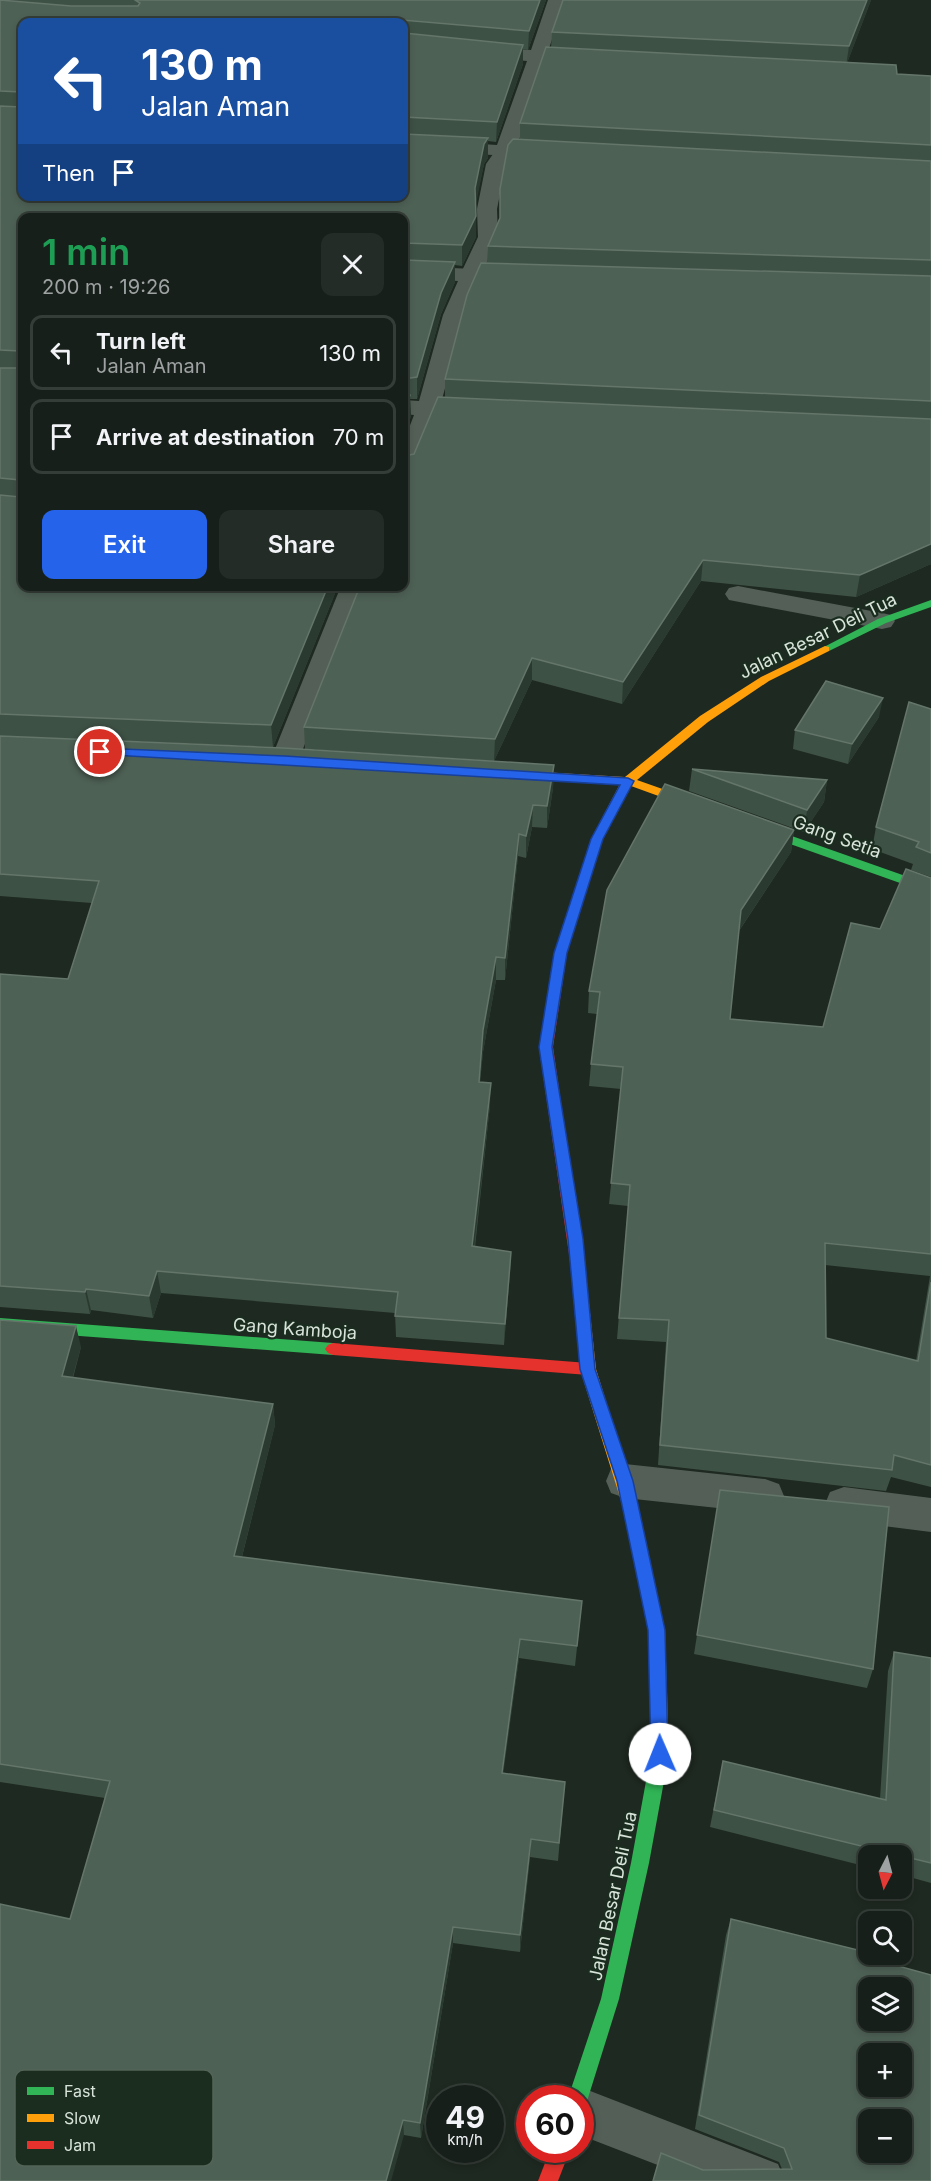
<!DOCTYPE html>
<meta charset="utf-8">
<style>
body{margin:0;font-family:Inter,sans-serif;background:#232c26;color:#f1f3f6;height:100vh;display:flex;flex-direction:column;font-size:22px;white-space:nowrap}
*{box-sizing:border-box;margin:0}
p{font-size:20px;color:#9ea2a2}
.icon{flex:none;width:33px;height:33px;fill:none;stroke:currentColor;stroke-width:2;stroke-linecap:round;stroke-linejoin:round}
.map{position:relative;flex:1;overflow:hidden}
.details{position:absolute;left:18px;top:213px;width:390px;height:378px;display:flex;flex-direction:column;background:#161f19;border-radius:12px;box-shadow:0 3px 9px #0003,0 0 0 2px #353d38}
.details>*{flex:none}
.banner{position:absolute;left:18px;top:18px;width:390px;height:183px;border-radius:12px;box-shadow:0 3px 9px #0003,0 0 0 2px #353d38;background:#1a4fa0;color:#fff;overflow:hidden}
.needle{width:39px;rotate:186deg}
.buttons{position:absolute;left:858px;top:1845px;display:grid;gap:12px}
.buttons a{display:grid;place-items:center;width:54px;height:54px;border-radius:12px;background:#161f19;box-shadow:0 3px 9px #0003,0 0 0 2px #353d38;font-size:30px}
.speed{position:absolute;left:426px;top:2085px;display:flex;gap:12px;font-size:30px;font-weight:700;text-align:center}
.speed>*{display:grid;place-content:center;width:78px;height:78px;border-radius:50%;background:#161f19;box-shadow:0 3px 9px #0003,0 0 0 2px #353d38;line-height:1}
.speed small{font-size:15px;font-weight:400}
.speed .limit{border:9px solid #d22;background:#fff;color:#111}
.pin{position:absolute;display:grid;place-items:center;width:51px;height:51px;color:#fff;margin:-26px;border:3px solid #fff;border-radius:50%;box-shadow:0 2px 6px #0007}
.me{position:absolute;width:66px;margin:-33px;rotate:359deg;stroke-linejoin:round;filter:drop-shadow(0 0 4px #0008)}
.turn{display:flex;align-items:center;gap:21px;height:126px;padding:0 24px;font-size:27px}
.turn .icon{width:78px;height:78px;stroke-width:2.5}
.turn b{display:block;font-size:42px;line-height:51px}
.then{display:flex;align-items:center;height:57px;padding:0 24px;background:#0003;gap:12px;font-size:22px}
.round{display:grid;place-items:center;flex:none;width:63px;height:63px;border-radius:12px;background:#232c26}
.summary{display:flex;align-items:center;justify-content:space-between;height:102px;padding:0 24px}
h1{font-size:36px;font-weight:600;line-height:45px;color:#1e9e55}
.button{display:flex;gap:12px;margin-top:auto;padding:12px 24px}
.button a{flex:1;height:69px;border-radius:12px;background:#2563eb;color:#fff;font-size:24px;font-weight:600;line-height:69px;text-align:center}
.button a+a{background:#232c26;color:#f1f3f6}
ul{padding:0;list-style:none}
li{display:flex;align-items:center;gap:18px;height:75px;margin:0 12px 9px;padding:0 12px;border:3px solid #353d38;border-radius:12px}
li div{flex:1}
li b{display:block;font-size:22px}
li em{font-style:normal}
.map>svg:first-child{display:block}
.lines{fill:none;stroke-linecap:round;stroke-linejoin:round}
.lane{fill:#546057;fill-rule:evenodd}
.street{fill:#546057;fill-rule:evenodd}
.fast{fill:#30b455;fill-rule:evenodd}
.slow{fill:#ff9f0a;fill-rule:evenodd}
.jam{fill:#e5322d;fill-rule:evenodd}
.wall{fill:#3e5145;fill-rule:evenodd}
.shaded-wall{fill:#2a3a30}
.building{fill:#4e6155;stroke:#64756a;stroke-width:1.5;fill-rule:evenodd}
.route{fill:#2563eb;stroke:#184099;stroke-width:1.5}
.labels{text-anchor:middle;stroke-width:4.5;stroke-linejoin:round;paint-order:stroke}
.street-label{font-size:18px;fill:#d8e4da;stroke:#1a2d1f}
.key{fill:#1a2d1f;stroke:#536457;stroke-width:1.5}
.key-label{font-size:16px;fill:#d8e4da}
</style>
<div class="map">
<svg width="931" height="2181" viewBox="0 0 931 2181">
<rect width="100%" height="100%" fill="#1e2921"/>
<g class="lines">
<!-- lane -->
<g class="lane">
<path d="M505,145L515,151L506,164L497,209L498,237L479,280H463L460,275L478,237L477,209L486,164L498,147Z"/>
<path d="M738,586L882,613L891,615L895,621L891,627L882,629L729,600L725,594L729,588Z"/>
</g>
<!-- street -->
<g class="street">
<path d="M548,0H566L548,51L587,54L596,60L587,66L545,62L517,146L558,150L561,154L558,158L404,151V139L497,145L527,61L404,50V40L531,50Z"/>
<path d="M404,266L519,271L527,272L530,277L527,282H479L465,315L441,403L485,407L489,412L485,417L477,419L437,416L416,469L413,474L404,476V441L414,415L404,414V400L419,401L443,315L458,281L404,278Z"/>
<path d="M341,586H367L299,759L295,765L285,768L275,765L271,759Z"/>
<path d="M625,1464L765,1479L779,1484L784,1496L779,1508L765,1513L625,1498L611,1493L606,1481L611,1469Z"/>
<path d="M844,1487L931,1498V1532L844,1521L830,1516L825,1504L830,1492Z"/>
<path d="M580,2087L778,2164L785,2181H699L580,2135V2098H561L563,2094Z"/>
</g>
<!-- fast -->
<g class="fast">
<path d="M931,600V607L886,623L829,651H821L820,649L878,619Z"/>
<path d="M749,821L931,885V894L745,828L743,825L745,822Z"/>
<path d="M0,1318L333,1343L338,1345L341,1349L338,1353L333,1355L0,1330Z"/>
<path d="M630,1497L636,1499L638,1504L665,1630L669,1754L649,1863L619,1999L588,2098L585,2105L580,2107V2098H568L601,1999L631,1863L651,1754L649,1630L622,1504L624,1499Z"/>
</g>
<!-- slow -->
<g class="slow">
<path d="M825,646L829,647V651L769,681L708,722L637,780L705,804L707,807L705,810H697L631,786L603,839L592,870L588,871L582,867L591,839L620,784L508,778L502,774L508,770L625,777L700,716L761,677Z"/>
<path d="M579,1269L584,1271L586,1275L596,1369L638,1504L636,1509L630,1511L624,1509L622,1504L580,1369L572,1275L574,1271Z"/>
</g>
<!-- jam -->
<g class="jam">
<path d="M588,863L594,867L567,953L553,1047L586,1275L584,1279L579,1281L574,1279L572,1275L539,1047L555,953L582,867Z"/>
<path d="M333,1343L588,1363L593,1365L596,1369L593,1373L588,1375L333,1355L328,1353L325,1349L328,1345Z"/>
<path d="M550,2150H570L558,2181H538Z"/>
</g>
</g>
<!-- wall -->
<g class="wall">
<path d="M0,0H546L528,50L523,49V64L496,142L488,141V158L484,164L475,205L476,237L462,266L455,265V282L441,314L417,399H410L411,416L404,436V218L22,586H338L273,747L0,736ZM22,22H404V196Z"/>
<path d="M563,0H871L847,63L897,74L931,76V564L856,597L701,581L622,704L532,680L494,761L305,749L304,727L404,586V457L414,454L445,397V379L487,263L488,246L500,219V189L520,140V123L551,48L552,32Z"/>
<path d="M931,709V877L911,870L913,864L872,849L876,827Z"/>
<path d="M879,717L848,764L793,749L795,730Z"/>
<path d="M0,736L554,765L553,788L547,828L532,827L526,858L518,856L505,980H496L483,1052L480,1082L490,1105L475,1247L511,1252L510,1273L504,1345L396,1337L395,1313L161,1293L153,1318L91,1310L90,1314L0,1307V974L68,979L92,903L0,896Z"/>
<path d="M692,769L827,780L824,802L804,832L689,791Z"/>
<path d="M794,830L791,852L739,931L730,1019L823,1027L880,929L931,878V1487L891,1477L886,1491L658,1465L666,1342L617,1339L628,1206L609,1204L621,1089L589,1086L591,1064L597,1014L588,1013L589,991ZM825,1265L930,1276L916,1361L826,1338Z"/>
<path d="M0,1320L81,1347L73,1378L273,1404L275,1425L242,1557L582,1601L575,1666L519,1658L503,1773L565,1782L558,1861L530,1857L520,1952L453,1943L421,2138L404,2135L70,1919L105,1798L0,1782Z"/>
<path d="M720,1490L873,1669L867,1688L694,1654Z"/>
<path d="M894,1652L931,1658V1883L902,1875V1856H868V1867L710,1827L723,1761L880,1799L888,1671Z"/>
<path d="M731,1919L858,1955L931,2181L703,2170L782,2169L779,2162L695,2129L726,1935Z"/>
</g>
<!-- shaded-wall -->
<g class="shaded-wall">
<path d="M540,0H546L528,50L529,31Z"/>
<path d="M867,0H871L846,66L849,46Z"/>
<path d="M523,45V64L496,142L497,122Z"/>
<path d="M488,138V158L484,164L475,209V188L484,144Z"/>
<path d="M476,216V237L462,266V245Z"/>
<path d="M455,262V282L441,314L417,399V377L441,293Z"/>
<path d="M410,395L411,416L404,436V413Z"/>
<path d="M931,544V564L856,597L860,575Z"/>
<path d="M703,560L701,581L622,704L623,682Z"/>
<path d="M328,586H338L273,747L271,725Z"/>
<path d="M532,658V680L494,761L495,739Z"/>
<path d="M883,698L879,717L848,764L852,744Z"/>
<path d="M554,765L553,788L547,828V806Z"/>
<path d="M827,780L824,802L804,832L807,810Z"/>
<path d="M533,805L532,827L526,858V836Z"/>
<path d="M794,830L791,852L738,932L741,910Z"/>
<path d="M519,834L518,856L505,980V958Z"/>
<path d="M496,957V980L483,1052L478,1104L479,1082L483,1030Z"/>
<path d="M491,1083L490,1105L472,1268V1246Z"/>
<path d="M511,1252L510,1273L504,1345L505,1324Z"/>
<path d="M157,1271L161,1293L153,1318L149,1296Z"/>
<path d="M86,1289L91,1310L90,1314L85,1292Z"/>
<path d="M76,1326L81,1347L67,1397L62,1376Z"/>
<path d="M273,1404L275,1425L237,1576L234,1556Z"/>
<path d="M520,1639L519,1658L501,1791L502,1773Z"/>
<path d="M531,1839L530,1857L520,1952V1935Z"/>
<path d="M453,1927V1943L421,2138L420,2123Z"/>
<path d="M403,2120L404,2135L391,2181H386Z"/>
</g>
<!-- building -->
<g class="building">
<path d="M0,0L71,6H138L140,3L135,0H540L529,31L402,20V22H22V196H404V134L488,138L484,144L475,188L476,216L462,245L404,243V218H22V586H328L271,725L0,714V495L20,497V480L0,478V368H20V351L0,350V106L21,107V92L0,91Z"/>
<path d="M563,0H867L849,46L552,32Z"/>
<path d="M404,33L523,45L497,122L404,117Z"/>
<path d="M546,47L896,65L897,74L931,76V145L520,123Z"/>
<path d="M513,139L931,161V260L488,246L500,218V189L508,145Z"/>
<path d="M404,260L455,262L441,293L417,377L404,379Z"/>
<path d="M481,263L931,276V401L445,379L467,295Z"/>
<path d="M404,394L410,395L404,413Z"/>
<path d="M438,397L931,419V544L860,575L703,560L623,682L532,658L495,739L304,727L360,586H404V456L414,454Z"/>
<path d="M826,681L883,698L852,744L795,730Z"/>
<path d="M909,702L931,709V853L916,847L919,842L876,827Z"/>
<path d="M0,736L283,748L554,765L547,806L533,805L526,836L519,834L505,958L496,957L483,1030L479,1082L491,1083L472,1246L511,1252L505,1324L395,1316L398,1292L157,1271L149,1296L86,1289L85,1292L0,1286V974L68,979L99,881L0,874Z"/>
<path d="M692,769L827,780L807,810Z"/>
<path d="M665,784L794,830L741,910L730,1019L823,1027L851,923L880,929L906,869L931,878V1254L825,1243L826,1338L918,1361L931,1282V1465L894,1455L892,1470L660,1445L669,1320L619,1318L630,1185L611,1183L623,1067L591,1064L600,992L589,991L607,890Z"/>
<path d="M0,1320L76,1326L62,1376L273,1404L234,1556L582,1601L577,1646L520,1639L502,1773L565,1782L559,1843L531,1839L520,1935L453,1927L420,2123L403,2120L386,2181H0V1904L70,1919L110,1781L0,1764Z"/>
<path d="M720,1490L889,1507L873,1669L697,1635Z"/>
<path d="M894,1652L931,1658V1863L714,1810L723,1761L886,1800Z"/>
<path d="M731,1919L858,1950V1955L931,1975V2181H653L661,2153L703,2170L792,2169L784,2148L699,2115ZM868,1988H902V2020H868ZM868,2054H902V2086H868ZM868,2120H902V2152H868Z"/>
</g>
<!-- route -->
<path class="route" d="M100,748L285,756L628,778L634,781L603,839L567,953L552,1047L583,1239L595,1369L633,1481L665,1630L668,1754L666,1760L660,1762L653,1760L651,1754L648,1630L617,1481L580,1369L568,1239L539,1047L554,953L591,839L620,785L96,754L94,752Z"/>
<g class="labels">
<!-- street labels -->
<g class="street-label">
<text transform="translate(818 636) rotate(-26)" y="6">Jalan Besar Deli Tua</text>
<text transform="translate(837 837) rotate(20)" y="6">Gang Setia</text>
<text transform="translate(295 1329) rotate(4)" y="6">Gang Kamboja</text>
<text transform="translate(613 1896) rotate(-78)" y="6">Jalan Besar Deli Tua</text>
</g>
</g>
<!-- legend -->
<rect x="15" y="2070" width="198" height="96" rx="9" class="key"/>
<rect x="27" y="2087" width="27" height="8" fill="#30b455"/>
<rect x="27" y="2114" width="27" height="8" fill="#ff9f0a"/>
<rect x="27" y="2141" width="27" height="8" fill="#e5322d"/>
<g class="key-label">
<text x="64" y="2097">Fast</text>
<text x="64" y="2124">Slow</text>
<text x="64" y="2151">Jam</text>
</g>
</svg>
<div class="buttons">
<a><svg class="needle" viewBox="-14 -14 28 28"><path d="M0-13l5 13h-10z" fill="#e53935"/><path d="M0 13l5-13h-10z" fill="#9ea2a2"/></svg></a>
<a><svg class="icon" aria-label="search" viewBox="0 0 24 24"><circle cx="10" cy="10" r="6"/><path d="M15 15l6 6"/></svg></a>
<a><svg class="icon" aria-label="layers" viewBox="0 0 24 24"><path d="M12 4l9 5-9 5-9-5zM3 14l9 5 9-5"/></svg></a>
<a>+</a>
<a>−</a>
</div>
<div class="speed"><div>49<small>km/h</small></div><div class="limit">60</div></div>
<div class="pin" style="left:100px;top:752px;background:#d93025"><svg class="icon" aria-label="arrive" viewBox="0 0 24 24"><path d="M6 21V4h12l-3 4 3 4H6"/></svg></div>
<svg class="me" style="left:660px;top:1754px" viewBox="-20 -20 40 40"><circle r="19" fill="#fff"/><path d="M0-13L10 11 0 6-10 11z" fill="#2563eb"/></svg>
<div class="banner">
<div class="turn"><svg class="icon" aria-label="left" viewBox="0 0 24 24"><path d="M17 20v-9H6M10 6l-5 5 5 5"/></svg><div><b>130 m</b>Jalan Aman</div></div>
<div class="then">Then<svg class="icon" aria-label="arrive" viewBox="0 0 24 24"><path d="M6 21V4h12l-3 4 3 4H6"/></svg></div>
</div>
<section class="details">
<div class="summary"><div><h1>1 min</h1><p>200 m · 19:26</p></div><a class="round"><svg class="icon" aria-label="close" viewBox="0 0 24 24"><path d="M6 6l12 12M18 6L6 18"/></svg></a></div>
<ul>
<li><svg class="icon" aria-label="left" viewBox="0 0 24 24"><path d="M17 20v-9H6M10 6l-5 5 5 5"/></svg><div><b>Turn left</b><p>Jalan Aman</p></div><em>130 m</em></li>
<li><svg class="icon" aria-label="arrive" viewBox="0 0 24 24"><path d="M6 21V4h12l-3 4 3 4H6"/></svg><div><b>Arrive at destination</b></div><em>70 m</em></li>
</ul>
<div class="button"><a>Exit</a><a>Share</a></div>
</section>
</div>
